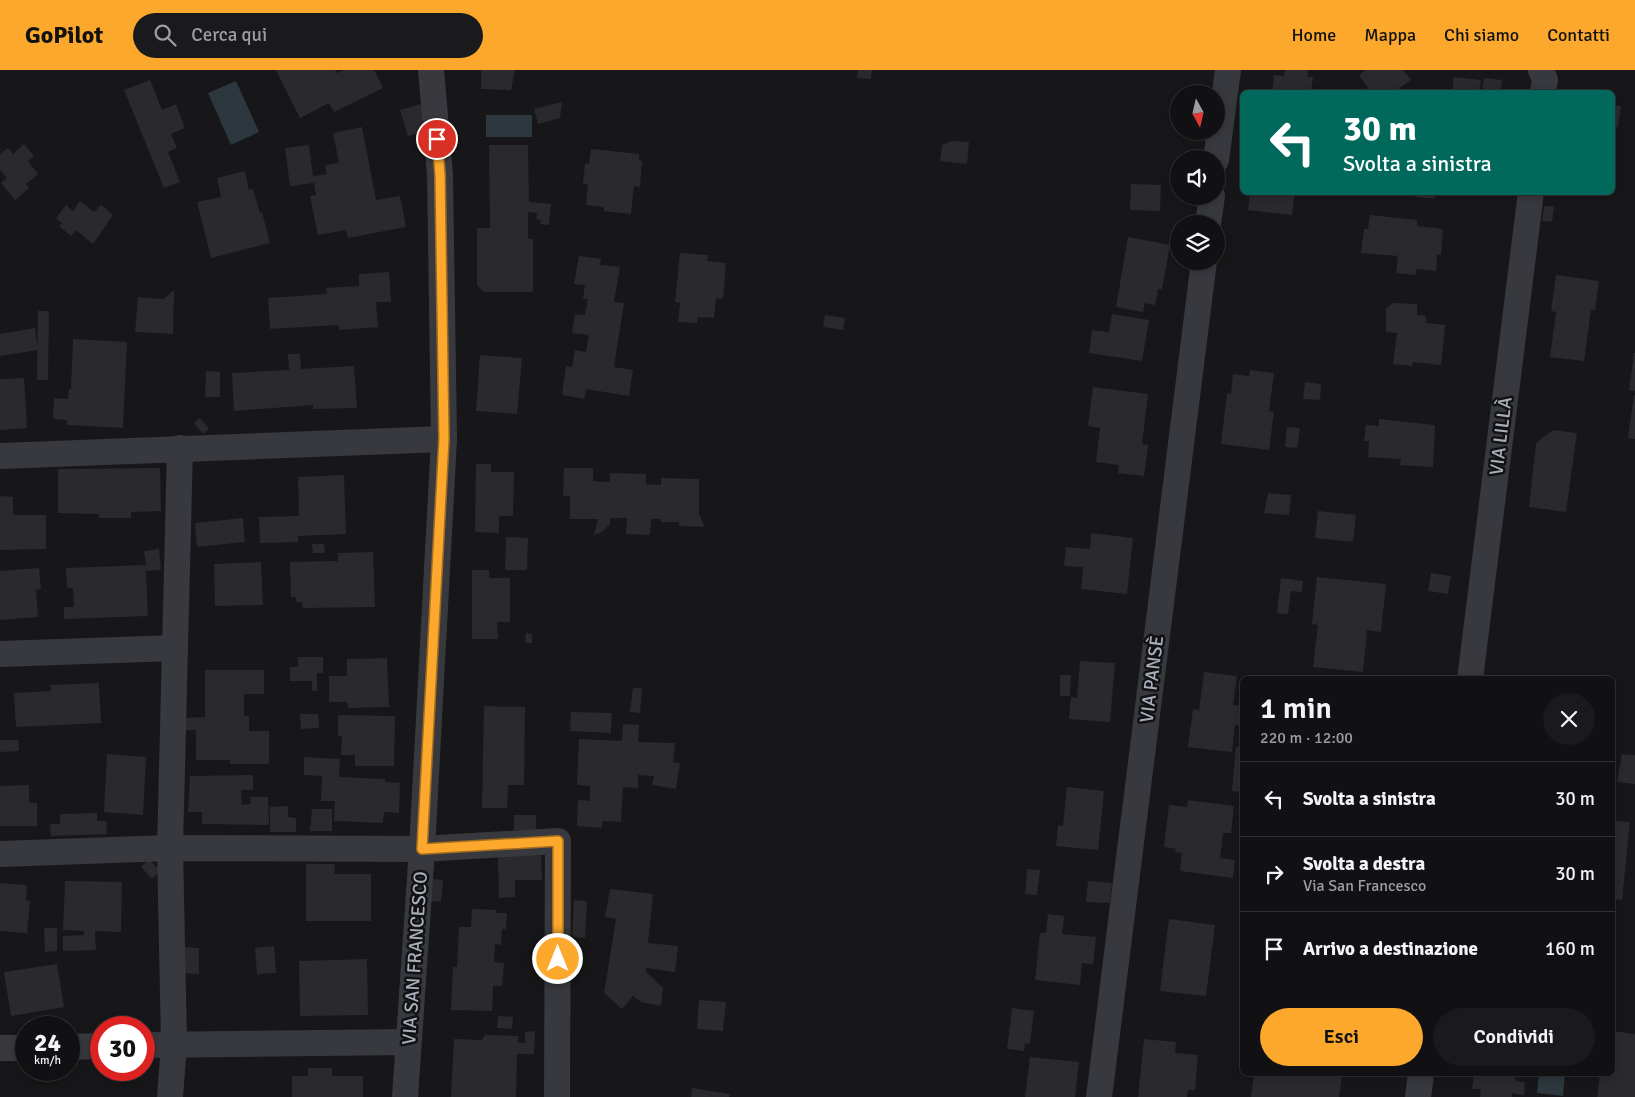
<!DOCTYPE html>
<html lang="it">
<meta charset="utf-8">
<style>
body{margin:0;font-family:Signika,sans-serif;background:#1a1a1c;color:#f1f3f6;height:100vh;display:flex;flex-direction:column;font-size:19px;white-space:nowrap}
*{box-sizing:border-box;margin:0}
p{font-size:16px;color:#9c9da0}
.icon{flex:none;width:28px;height:28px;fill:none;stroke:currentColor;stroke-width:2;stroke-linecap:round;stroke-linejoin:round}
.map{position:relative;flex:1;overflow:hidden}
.panel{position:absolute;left:1240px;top:606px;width:375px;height:400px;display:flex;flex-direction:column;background:#111113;border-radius:8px;box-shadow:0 2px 8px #0003,0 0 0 1px #303133}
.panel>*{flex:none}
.banner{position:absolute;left:1240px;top:20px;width:375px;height:105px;border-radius:8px;box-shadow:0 2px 8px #0003,0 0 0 1px #303133;background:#00695c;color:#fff;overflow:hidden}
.needle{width:32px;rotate:172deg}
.buttons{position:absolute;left:1170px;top:15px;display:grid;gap:10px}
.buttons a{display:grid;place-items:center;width:55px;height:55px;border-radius:50%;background:#111113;box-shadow:0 2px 8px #0003,0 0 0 1px #303133;font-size:25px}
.speed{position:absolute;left:15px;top:946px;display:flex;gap:10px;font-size:25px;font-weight:700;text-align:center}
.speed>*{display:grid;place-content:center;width:65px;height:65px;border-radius:50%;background:#111113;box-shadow:0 2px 8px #0003,0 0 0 1px #303133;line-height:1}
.speed small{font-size:12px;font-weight:400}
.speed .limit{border:8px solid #d22;background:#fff;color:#111}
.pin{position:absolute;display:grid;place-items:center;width:42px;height:42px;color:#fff;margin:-21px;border:2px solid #fff;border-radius:50%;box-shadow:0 1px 5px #0007}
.me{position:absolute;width:55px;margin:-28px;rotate:0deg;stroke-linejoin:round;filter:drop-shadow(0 0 4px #0008)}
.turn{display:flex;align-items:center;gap:18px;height:105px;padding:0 20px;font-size:22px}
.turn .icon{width:65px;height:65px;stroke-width:2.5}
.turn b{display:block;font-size:35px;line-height:42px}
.round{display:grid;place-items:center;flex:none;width:52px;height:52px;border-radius:26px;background:#1a1a1c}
.headline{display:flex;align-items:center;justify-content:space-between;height:85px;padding:0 20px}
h1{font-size:30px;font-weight:600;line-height:38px}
.cta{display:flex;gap:10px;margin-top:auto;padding:10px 20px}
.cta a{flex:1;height:58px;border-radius:30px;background:#fba82c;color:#111;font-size:20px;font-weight:600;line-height:58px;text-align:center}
.cta a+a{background:#1a1a1c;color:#f1f3f6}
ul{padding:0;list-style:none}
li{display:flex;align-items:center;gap:15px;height:75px;padding:0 20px;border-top:1px solid #303133}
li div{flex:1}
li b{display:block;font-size:19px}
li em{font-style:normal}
header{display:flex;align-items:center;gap:30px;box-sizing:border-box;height:70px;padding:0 25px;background:#fba82c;color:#111}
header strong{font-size:24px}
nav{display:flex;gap:28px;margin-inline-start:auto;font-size:18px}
.search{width:350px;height:45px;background:#1a1a1c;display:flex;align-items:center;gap:12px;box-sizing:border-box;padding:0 18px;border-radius:28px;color:#9c9da0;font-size:19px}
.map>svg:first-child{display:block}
.water{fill:#2c373e}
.building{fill:#2a2a2d}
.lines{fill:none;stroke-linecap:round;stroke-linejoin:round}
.street{stroke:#38393e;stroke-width:26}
.route-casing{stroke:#a36d1d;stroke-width:12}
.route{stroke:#fba82c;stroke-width:9}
.labels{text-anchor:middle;stroke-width:5;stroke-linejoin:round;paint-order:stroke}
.street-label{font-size:19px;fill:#a8afba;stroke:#121214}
</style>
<header>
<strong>GoPilot</strong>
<div class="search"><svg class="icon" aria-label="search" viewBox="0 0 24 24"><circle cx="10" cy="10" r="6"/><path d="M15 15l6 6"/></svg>Cerca qui</div>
<nav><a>Home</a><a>Mappa</a><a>Chi siamo</a><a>Contatti</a></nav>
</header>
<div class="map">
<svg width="1635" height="1027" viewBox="0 0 1635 1027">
<rect width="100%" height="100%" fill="#171719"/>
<!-- water -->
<g class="water">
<path d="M236,11L259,62L231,75L208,23Z"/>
<rect x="486" y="45" width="46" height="22"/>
<path d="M1539,1004H1565L1563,1026L1537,1023Z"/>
</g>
<!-- building -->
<g class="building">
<path d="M276,0H335L337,3L344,0H374L383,18L334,42L329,33L300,48Z"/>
<path d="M481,0H515L511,20L481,19Z"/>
<path d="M858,0H872L871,9L857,8Z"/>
<path d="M1285,0H1308L1307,7H1313L1311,22H1272L1274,5L1284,6Z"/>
<path d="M1366,0H1403L1411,10L1399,18L1402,22H1360L1368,18L1359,5Z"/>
<path d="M1454,7L1481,10L1479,22H1452Z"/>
<path d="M1484,8L1502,10L1501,22H1482Z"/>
<path d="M150,10L162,40L176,34L185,58L171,64L177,78L168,82L180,112L164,118L124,20Z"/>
<path d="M562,32L560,48L538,54L534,39Z"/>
<path d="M424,33L427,61L408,66L400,40Z"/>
<path d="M1612,35L1621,36L1618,57L1612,56Z"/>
<path d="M362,57L376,130L400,126L406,157L348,168L346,160L318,165L310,126L316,125L314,113L290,116L285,78L309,75L313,106L327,104L325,95L339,93L333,63Z"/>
<path d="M952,71L969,72L967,94L940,91L942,75Z"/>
<path d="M24,74L34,86L28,91L38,104L26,114L29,118L15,130L1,113L7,108L0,100V84L8,78L13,84Z"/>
<path d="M489,75H528L529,137V132L551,134L549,155L540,154L541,150L536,149L537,143L528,142V169H533V222H484L477,215V158H490Z"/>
<path d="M591,79L639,84V91H642L640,117L634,116L631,144L604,141V137L586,135L588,114H583L585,94H589Z"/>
<path d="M245,101L249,120L253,119L260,143L262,142L270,173L211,188L197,132L221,127L217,108Z"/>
<path d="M1131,114L1161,115L1160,141L1130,140Z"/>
<path d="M1250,122H1295L1292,145L1248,140Z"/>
<path d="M1401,122H1435V129L1401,125Z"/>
<path d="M80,131L94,142L101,135L113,145L93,174L76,160L71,166L59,156L62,153L56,148L66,135L73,141Z"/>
<path d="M1544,136L1554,137L1552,152L1542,151Z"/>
<path d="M1370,145L1417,150V156L1443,159L1441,185L1437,184L1436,201L1416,199V205L1396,203L1398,186L1361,183L1364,159H1368Z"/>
<path d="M1128,167L1170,175L1162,219H1158L1155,235L1145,233L1143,242L1116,237Z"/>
<path d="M680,183L708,185L707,191L726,193L723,229L716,228L714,248L698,247L697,253L678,252L680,233L675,232Z"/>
<path d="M579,186L601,189L600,195L620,197L614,232L624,233L614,297L633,300L629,326L586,319L584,329L562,325L566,296L572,297L575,280L586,282L589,265L572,263L575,244L585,245L588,229H583L585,215L574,214Z"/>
<path d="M389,202L391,232H376L378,257L339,260V255L270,259L268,228L327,224L326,218L359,216V204Z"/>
<path d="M1556,205L1599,211L1595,240H1591L1584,291L1550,287L1556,242L1551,241Z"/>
<path d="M174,220L173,264L135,262L138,227L164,229Z"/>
<path d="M1393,233L1417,234V245L1426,246V253L1445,255L1441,295L1413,292L1412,296L1393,294L1397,263L1386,262V239Z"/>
<path d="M38,241H49L48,310H37Z"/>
<path d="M1112,244L1149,250L1142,291L1089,283L1092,260L1109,262Z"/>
<path d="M825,245L845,248L843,260L823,257Z"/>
<path d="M35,258L38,280L0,286V264Z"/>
<path d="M73,269L127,272L123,358L67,355V350L53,349L54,328L68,329L69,319H71Z"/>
<path d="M1634,283H1635V321L1629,320Z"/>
<path d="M288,284H300L301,299L354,296L357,338L313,339V335L234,341L232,303L289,300Z"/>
<path d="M480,285L522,288L517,344L476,341Z"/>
<path d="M1250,300L1274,303L1269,341L1274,342L1269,380L1221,374L1227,323L1231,324L1233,304L1249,306Z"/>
<path d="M206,301L220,302V327H205Z"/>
<path d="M24,308L27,358L0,360V309Z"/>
<path d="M1305,312L1321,314L1320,330L1303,329Z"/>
<path d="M1093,317L1148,324L1142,374L1148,375L1144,406L1118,403L1119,395L1096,392L1100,358L1088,356Z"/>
<path d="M1634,325H1635V369L1628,368Z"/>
<path d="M200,348L209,359L203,364L194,353Z"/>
<path d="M1379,349L1435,355L1433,397L1400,395L1401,389L1368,387L1369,371H1364L1366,355L1379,356Z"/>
<path d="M1287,357L1300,358L1297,378L1285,377Z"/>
<path d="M1553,360L1577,363L1566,442L1529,437L1536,373Z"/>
<path d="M476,394H491V402H514L513,446H499V463L475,462Z"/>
<path d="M160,398L161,441L131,442V448H99V444L58,443V399Z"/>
<path d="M564,398H593V411L610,412V403L646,404V414L661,415V408L699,409V444L705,457L679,456V452H661V449H651L650,465L626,464L627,448H610V454L602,462L594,465L598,449H570V426H563Z"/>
<path d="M344,405L346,464L298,466V472L260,473L259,447L299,446L298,407Z"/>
<path d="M1268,423L1291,425L1289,445L1264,443Z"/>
<path d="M0,426L13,427V445H46V479L0,480Z"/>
<path d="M1318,441L1356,445L1353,472L1315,468Z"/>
<path d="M243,448L245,472L197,477L195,453Z"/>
<path d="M1091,463L1133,468L1127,524L1081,519L1083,497L1064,496L1066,477L1090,479Z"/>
<path d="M506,467L528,468L527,500H505Z"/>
<path d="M312,474H324L325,483H313Z"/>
<path d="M159,479L161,500L146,501L148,546L64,549V537H74L73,518H67L66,498L146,495L144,481Z"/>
<path d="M373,482L375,537L303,538L302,532H296V527H291L290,492L338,491V483Z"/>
<path d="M261,492L263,535L215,536L214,494Z"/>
<path d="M39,498L41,519L36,520L38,547L0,550V501Z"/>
<path d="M472,500H489V508H510V552H497L498,569H472Z"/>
<path d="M1431,503L1451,506L1448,524L1428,521Z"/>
<path d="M1317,507L1386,514L1381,562L1367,560L1363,602L1313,597L1318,555L1312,554Z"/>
<path d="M1281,508L1303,511L1302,522L1291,521L1288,544L1277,543Z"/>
<path d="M526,563L532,564V573H525Z"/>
<path d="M298,587H323V603H317V621H312V611H290V597H298Z"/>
<path d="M387,588L389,637L348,638L347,632H329V606H347V589Z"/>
<path d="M1080,591L1115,593L1110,652L1069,649L1071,627L1077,628Z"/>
<path d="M205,600H264V624H244V646H249V661H269V694H230V690H196V660H186V648L205,647Z"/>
<path d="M1204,602L1237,606L1233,635L1242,636V656L1235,655L1232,682L1188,677L1193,639L1199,640Z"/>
<path d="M1060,605H1071L1070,626H1060Z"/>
<path d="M99,613L101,653L16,657L14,623L51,621V615Z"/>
<path d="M633,618H642L640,643L630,642Z"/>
<path d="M484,636L525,637L524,715H508L507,738H482Z"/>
<path d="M571,642L612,643L611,663L570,661Z"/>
<path d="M300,644H318L319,658L301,659Z"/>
<path d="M338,645L395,646L394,696H355V685H341L342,666H338Z"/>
<path d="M623,654L639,655L638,672L675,673L673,692L680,693L676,719L652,715L654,706L638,705V718L623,717L621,752L602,751V758L577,756L578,730L590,731V716L577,715L579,669L622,671Z"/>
<path d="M0,670H18L19,681L0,682Z"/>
<path d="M1236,677H1242V722L1232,721Z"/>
<path d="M107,684L146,687L143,745L104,742Z"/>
<path d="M1622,684L1635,685V714L1617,712Z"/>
<path d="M304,687L340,689L339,707L385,709V712L400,713L399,743L384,742L383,753L334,751L335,731H321L322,706L304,705Z"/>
<path d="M253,705V720H241L242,735L251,734L250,727H268L269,755L202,754V742H188L190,706Z"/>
<path d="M29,715V733H37V756H0V716Z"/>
<path d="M1067,717L1104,721L1098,780L1056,776L1058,755L1063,756Z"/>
<path d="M1188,730L1234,736L1231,763H1223L1220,788L1235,790L1233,808L1180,801L1182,783L1175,782L1176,779L1164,777L1169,735L1187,737Z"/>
<path d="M288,736V747L296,748V762H270V737Z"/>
<path d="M312,739H332V761H310Z"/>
<path d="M97,743V751H106L107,764L51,766L50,754H60V744Z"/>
<rect x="514" y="745" width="22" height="15"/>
<path d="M1612,751L1630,752L1622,830L1612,829Z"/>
<path d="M541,785L542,810H515V827L499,828L498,786Z"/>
<path d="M149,789L160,801L152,809L141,797Z"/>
<path d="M306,794H335L334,804H371V851H306Z"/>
<path d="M1027,799L1040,800L1037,825L1025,824Z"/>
<path d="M432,809L443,810L441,832L430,831Z"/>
<path d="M65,811L122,812L121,862L95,861L96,880L63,881V866L84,865V861L63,860Z"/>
<path d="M1088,811L1112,813L1110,833L1086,832Z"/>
<path d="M0,813L27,815L26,830L30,831L27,863L0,861Z"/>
<path d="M610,819L653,824L648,873L678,876L675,902L646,898V902L663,918L661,936L641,932L633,926L622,939L604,923L616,849L605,847Z"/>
<path d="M574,830L587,831L585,868L572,867Z"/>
<path d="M472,839L496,840V843H507L506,859H502L501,875L495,874L494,892L504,893L502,916H493L492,941L451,940L453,897H457L459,857H471Z"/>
<path d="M1048,844L1064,846L1062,864L1096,867L1093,894L1082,893L1080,915L1035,910L1040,863H1046Z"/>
<path d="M1169,849L1215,855L1206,926L1160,921Z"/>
<path d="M44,858H57V881L45,882Z"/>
<path d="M274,876L276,903L257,904L255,878Z"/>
<path d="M181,877L199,878V904L180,903Z"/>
<path d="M367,889L368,945L300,946L299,891Z"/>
<path d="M57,894L64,937L11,946L4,902Z"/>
<path d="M699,930L726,932L723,961L697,959Z"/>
<path d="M1012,938L1034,941L1030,974L1025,973L1024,981L1007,979Z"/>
<path d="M498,946L513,947L512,959L497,958Z"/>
<path d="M535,961L534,984H517L516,1027H451L454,969L482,970L485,965L518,966V973H525V962Z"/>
<path d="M1612,961L1635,964V1027H1597L1600,1004H1612Z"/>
<path d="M1144,969L1176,972L1175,983L1198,985L1195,1020H1188L1187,1027H1138Z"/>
<path d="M1030,987L1079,992L1075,1027H1025Z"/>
<path d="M308,998H332V1006H363V1027H292V1006H308Z"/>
<path d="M1254,1004H1342L1339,1027H1251Z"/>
<path d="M1474,1004H1516L1515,1011L1525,1012L1524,1025L1512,1023V1027H1480L1481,1019H1472Z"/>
<path d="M692,1018L730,1024L729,1027H691Z"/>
</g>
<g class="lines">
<!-- street -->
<g class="street">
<path d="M1541,0L1545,10L1543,22"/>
<path d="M1216,90L1228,0"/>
<path d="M1208,154L1212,126"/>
<path d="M0,386L444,369"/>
<path d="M0,584L175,578"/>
<path d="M1470,609L1531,122"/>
<path d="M0,784L170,778L422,779L558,771L557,1027"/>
<path d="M144,975L408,972"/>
<path d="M69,977L101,976"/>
<path d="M0,978H26"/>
<path d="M170,1027L174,974L170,778L180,378"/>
<path d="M405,1027L422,779L444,369L440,104L431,0"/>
<path d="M1099,1027L1204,191"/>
<path d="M1418,1027L1421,1004"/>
</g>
</g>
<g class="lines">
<defs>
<path id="route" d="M437,69L440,104L444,369L422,779L558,771V889"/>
</defs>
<!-- route casing -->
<use href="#route" class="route-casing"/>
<!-- route -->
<use href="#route" class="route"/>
</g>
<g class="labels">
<!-- street labels -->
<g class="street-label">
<text transform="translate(1500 366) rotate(-83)" y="7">VIA LILLÀ</text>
<text transform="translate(1151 609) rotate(-83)" y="7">VIA PANSÈ</text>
<text transform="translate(414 888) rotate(-86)" y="7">VIA SAN FRANCESCO</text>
</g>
</g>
</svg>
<div class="buttons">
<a><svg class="needle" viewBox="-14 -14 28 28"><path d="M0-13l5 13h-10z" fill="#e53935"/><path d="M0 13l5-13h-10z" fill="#9c9da0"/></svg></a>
<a><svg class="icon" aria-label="sound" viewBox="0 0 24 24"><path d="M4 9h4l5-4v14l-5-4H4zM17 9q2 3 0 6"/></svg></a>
<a><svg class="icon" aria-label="layers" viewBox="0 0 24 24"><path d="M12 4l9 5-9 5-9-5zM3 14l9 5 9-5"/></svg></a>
</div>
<div class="speed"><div>24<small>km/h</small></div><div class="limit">30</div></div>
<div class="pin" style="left:437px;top:69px;background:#d93025"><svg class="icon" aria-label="arrive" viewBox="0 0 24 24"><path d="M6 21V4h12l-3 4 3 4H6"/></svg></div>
<svg class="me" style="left:558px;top:889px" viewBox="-20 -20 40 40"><circle r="17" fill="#fba82c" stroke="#fff" stroke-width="3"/><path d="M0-11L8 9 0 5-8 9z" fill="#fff"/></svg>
<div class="banner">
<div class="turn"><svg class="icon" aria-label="left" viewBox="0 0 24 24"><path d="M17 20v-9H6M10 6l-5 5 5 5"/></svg><div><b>30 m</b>Svolta a sinistra</div></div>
</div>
<section class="panel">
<div class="headline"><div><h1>1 min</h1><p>220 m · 12:00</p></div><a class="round"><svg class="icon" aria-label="close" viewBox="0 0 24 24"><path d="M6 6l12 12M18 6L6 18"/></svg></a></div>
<ul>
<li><svg class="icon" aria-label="left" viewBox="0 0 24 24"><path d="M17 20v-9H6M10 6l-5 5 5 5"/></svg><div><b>Svolta a sinistra</b></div><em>30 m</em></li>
<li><svg class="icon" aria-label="right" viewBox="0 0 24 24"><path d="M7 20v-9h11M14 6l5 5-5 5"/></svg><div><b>Svolta a destra</b><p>Via San Francesco</p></div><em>30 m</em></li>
<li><svg class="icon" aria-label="arrive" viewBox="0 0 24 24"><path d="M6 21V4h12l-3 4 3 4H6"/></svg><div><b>Arrivo a destinazione</b></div><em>160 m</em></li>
</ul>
<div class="cta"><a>Esci</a><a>Condividi</a></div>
</section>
</div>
